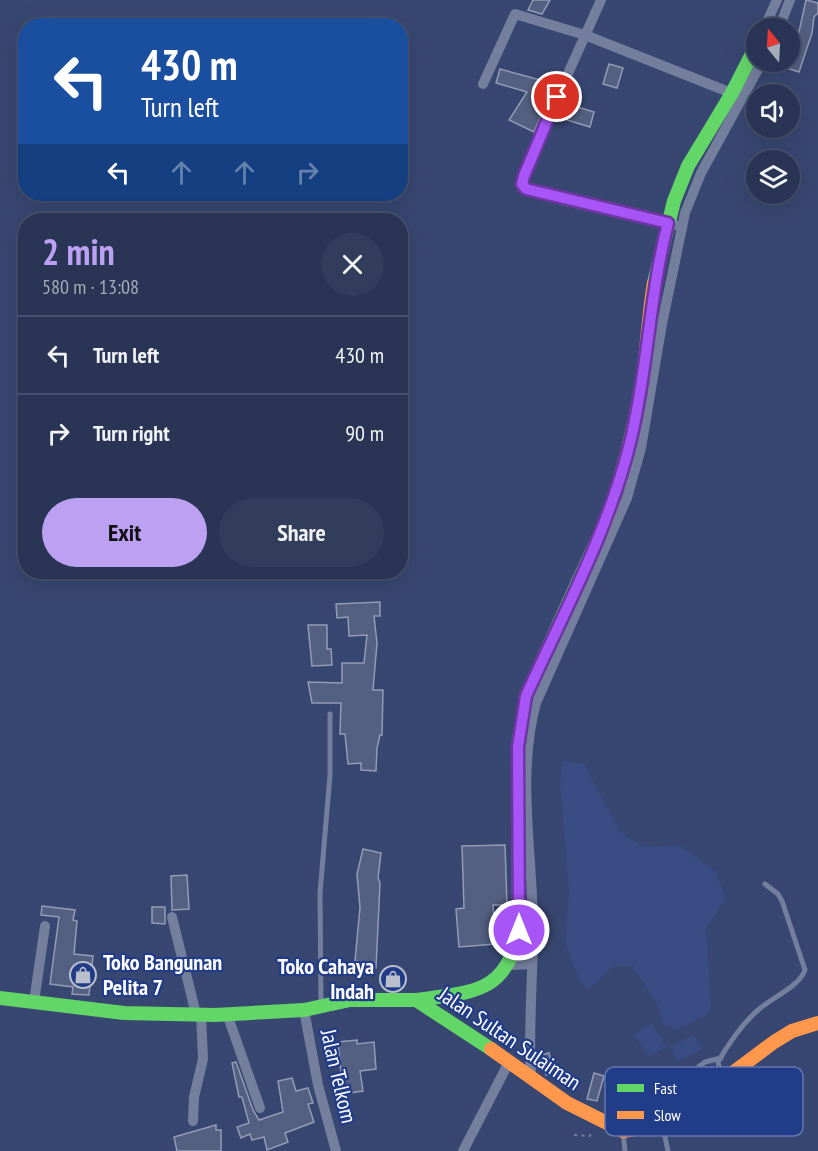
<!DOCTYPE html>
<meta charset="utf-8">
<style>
body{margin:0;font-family:"PT Sans Narrow",sans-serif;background:#323d5b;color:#f1f3f6;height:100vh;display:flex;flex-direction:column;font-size:22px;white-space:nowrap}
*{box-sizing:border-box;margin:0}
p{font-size:20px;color:#a5abb9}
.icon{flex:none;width:33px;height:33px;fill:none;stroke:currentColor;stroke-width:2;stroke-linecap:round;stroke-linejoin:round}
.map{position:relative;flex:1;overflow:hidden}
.panel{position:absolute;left:18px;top:213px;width:390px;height:366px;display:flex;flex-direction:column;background:#2a3555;border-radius:24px;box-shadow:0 6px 24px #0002,0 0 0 2px #46506c}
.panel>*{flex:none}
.banner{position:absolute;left:18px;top:18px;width:390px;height:183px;border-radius:24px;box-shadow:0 6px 24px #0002,0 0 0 2px #46506c;background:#1a4fa0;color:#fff;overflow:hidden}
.needle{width:39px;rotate:342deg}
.buttons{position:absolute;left:746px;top:18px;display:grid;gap:12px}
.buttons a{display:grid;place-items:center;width:54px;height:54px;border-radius:50%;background:#2a3555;box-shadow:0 6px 24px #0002,0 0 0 2px #46506c;font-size:30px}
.pin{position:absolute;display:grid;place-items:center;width:51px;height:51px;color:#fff;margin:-26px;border:3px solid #fff;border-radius:50%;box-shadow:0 2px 6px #0007}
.me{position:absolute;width:66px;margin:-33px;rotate:0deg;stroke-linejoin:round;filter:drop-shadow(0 0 4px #0008)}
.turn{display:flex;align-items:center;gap:21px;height:126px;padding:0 24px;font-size:27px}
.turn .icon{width:78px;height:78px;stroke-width:2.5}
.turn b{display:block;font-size:42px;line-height:51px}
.lanes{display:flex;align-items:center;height:57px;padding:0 24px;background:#0003;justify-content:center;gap:30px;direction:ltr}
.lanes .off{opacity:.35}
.round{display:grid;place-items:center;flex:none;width:63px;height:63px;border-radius:32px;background:#323d5b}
.head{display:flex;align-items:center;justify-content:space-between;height:102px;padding:0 24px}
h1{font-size:36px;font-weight:800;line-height:45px;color:#bca0f2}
.cta{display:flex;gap:12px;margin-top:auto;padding:12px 24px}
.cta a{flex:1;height:69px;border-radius:36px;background:#bca0f2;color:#111;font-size:24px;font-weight:800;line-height:69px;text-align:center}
.cta a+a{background:#323d5b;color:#f1f3f6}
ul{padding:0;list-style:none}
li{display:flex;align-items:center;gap:18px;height:78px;padding:0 24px;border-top:2px solid #46506c}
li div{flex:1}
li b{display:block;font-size:22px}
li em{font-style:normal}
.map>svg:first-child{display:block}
.water{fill:#394d84}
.building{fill:#546082;stroke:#939cb4;stroke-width:1.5}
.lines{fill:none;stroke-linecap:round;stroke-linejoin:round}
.path{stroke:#747f9e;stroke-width:2;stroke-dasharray:3 4.5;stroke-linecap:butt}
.lane{stroke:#747f9e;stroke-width:5}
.street{stroke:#747f9e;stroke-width:10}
.fast{stroke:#63d668;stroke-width:14}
.slow{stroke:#ff974d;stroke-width:14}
.route-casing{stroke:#6d37a1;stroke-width:15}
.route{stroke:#a855f7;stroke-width:10}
.labels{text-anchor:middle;stroke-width:4.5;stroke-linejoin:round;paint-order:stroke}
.poi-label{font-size:22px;font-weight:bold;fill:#fff;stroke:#213c88;text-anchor:start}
.street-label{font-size:22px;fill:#fff;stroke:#213c88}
.key{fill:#213c88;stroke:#6476ac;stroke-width:1.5}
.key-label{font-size:16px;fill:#fff}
</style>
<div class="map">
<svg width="818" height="1151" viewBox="0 0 818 1151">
<rect width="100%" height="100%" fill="#384771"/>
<!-- water -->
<g class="water">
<path d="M562,761L584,764L620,832L643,847L680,846L716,872L725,898L706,929L711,1008L703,1017L676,1030L662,1023L657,1004L633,966H614L587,990L577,975L566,944L569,891L560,780Z"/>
<path d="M652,1024L666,1047L648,1057L634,1034Z"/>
<path d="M694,1035L702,1049L678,1061L670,1047Z"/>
</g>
<!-- building -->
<g class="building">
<path d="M533,0H550L542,14L528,10Z"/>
<path d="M806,0L818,3V13L814,17L812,33L799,72L771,63L789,62V44L791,39L797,41Z"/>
<path d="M609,64L623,68L617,88L603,84Z"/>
<path d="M500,69L555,84L534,132L509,120L527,92L496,83Z"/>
<path d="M571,105L594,112L590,127L567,120Z"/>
<path d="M380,602V616H374L377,643L373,690H383L382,735H380L377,748L376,771L361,770V763L348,764L345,734H340L341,703H312L308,682L342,683V663H364L367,635L349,636L348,617L337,618L336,604Z"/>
<path d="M308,625H327V649H331L332,665L312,666Z"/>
<path d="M505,845L507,905H493L496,944L459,947L456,909L464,908L462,846Z"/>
<path d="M363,849L381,853L378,878L380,883L376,968H358V961H355L360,907L357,874Z"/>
<path d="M187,875L189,909L172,910L171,876Z"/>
<path d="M42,906L75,910L73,920L77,921L74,954L93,956L89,995L72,994L73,987L50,984L59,917L41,915Z"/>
<path d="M152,907H165V924L152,923Z"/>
<path d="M387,971H400L399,988H386Z"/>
<path d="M357,1040V1044L374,1042L376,1069L360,1071L363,1091L343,1094L338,1042Z"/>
<path d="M549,1053L554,1073L546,1075L538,1056Z"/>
<path d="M236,1062L253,1110L259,1120L283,1112L278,1081L292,1078L296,1091L308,1088L313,1103L308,1104L314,1122L285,1133L288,1142L267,1150L264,1137L252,1140L250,1134L241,1138L237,1127L249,1123L242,1097H239L232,1063Z"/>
<path d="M594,1073L604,1076L597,1101L587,1099Z"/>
<path d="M216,1125V1130H221V1151H177L174,1137Z"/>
</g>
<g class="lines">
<!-- path -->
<path class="path" d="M574,1135L590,1136L592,1130"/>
<!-- lane -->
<g class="lane">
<path d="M321,1005L320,893L330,775V714"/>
<path d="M722,1079L718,1062C729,1043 742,1024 758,1010C771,998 799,987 805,970L782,901L778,894L765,884"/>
<path d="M701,1095L691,1081V1073L705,1062L721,1058"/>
<path d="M663,1127L668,1151"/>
<path d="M623,1132L625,1151"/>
</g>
<!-- street -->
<g class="street">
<path d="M601,0L548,118L522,184C534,199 648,217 675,225"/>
<path d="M764,28L777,0"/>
<path d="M779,28L790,0"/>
<path d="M483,84L515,14L585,35L739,96"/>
<path d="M172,917L196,1014"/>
<path d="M512,965L531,964"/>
<path d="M34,1002L45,926"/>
<path d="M304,1010L318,1085L336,1151"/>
<path d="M227,1014L260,1108"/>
<path d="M531,1075C528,1027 533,978 533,930C533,855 516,776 536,703L627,498L641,448L662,324L685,213L701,173L762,62"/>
<path d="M193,1121L194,1097L203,1059L201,1014"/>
<path d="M463,1151L509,1062"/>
</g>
<!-- fast -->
<g class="fast">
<path d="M654,283L674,201L688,166L732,93L756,46"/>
<path d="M0,998L124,1013L215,1015L304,1010L350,1000H416L491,1049"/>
<path d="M416,1000C472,992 507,994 519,930L518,747L526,696L604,525"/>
</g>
<!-- slow -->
<g class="slow">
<path d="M604,525C621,481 633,435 641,388C647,353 648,318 654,283"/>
<path d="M491,1049L567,1103L623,1131L663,1125L774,1042L792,1031L818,1023"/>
</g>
</g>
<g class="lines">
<defs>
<path id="route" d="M519,930L518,747L526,696C563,614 608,532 630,443C648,371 649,296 668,223L526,189L522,184L524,176L557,97"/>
</defs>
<!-- route casing -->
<use href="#route" class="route-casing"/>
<!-- route -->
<use href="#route" class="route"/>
</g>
<!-- icons -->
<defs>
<symbol id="shop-ring" viewBox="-11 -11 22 22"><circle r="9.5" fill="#213c88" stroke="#b9bfcd" stroke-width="1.5"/><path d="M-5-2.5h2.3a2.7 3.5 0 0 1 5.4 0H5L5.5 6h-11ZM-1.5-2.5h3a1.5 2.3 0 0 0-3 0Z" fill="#b9bfcd"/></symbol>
</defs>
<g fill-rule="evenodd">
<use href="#shop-ring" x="68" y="960" width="30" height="30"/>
<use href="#shop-ring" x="378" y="964" width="30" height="30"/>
</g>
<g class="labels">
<!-- poi labels -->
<g class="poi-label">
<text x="103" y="970">Toko Bangunan<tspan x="103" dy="25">Pelita 7</tspan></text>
<text x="374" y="974" text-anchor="end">Toko Cahaya<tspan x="374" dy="25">Indah</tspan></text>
</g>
<!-- street labels -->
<g class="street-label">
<text transform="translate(510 1038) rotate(34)" y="8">Jalan Sultan Sulaiman</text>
<text transform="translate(339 1076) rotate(77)" y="8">Jalan Telkom</text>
</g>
</g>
<!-- legend -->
<rect x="605" y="1067" width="198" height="69" rx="9" class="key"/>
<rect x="617" y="1084" width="27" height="8" fill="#63d668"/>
<rect x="617" y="1111" width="27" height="8" fill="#ff974d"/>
<g class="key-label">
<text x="654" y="1094">Fast</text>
<text x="654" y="1121">Slow</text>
</g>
</svg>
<div class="buttons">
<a><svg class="needle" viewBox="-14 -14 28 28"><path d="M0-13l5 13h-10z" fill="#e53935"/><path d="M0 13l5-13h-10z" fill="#a5abb9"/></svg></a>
<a><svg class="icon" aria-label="sound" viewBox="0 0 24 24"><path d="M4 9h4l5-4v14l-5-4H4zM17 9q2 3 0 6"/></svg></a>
<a><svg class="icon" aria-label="layers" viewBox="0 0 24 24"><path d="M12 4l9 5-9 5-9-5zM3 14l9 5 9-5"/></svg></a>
</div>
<div class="pin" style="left:557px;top:97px;background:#d93025"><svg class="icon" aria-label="arrive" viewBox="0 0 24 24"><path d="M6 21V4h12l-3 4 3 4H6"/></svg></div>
<svg class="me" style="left:519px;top:930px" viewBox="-20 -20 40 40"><circle r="17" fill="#a855f7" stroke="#fff" stroke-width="3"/><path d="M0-11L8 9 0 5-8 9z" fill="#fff"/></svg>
<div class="banner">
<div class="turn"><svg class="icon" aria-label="left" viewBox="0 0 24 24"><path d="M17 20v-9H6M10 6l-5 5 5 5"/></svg><div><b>430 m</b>Turn left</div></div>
<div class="lanes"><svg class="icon" aria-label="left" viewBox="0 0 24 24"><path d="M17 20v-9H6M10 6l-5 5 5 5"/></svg><svg class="icon off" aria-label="ahead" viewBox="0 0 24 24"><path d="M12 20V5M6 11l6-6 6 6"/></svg><svg class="icon off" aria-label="ahead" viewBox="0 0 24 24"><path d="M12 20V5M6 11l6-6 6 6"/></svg><svg class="icon off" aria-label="right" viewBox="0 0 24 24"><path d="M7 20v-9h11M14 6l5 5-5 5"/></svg></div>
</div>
<section class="panel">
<div class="head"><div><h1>2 min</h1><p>580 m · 13:08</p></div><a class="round"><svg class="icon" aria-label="close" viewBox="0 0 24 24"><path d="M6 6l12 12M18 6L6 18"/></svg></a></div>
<ul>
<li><svg class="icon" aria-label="left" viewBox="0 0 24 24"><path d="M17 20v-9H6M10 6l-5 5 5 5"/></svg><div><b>Turn left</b></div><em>430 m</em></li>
<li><svg class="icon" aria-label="right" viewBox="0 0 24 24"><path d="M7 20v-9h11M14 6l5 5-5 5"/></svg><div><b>Turn right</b></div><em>90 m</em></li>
</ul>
<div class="cta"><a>Exit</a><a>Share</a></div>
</section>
</div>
